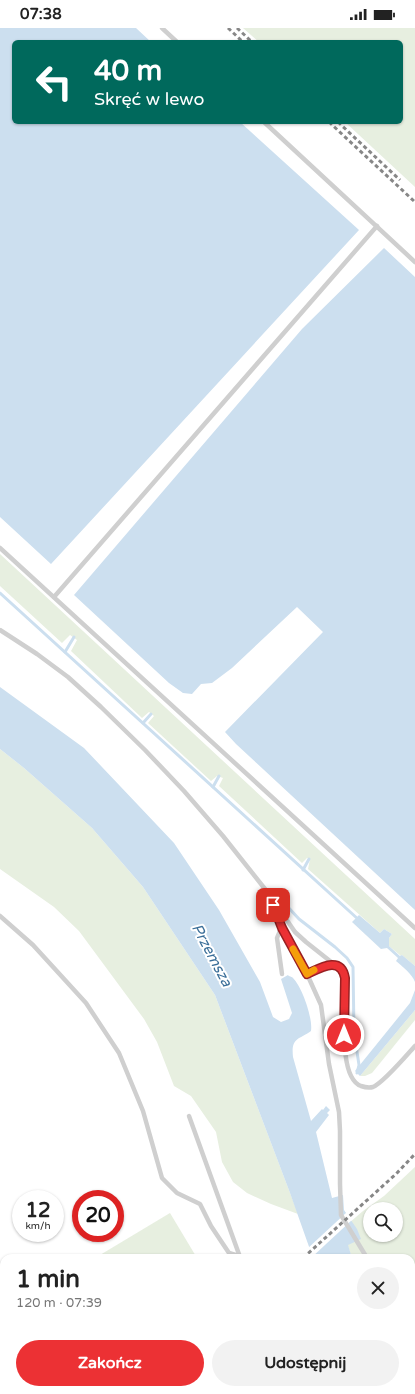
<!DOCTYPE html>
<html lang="pl">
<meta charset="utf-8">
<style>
body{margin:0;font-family:"Varela Round",sans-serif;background:#f2f2f2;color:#222;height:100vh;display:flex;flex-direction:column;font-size:15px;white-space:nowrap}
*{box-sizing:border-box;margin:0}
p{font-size:13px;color:#767676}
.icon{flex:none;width:22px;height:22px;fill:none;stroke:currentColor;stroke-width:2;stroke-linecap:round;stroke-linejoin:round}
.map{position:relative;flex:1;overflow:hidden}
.panel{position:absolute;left:0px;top:1226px;width:415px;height:140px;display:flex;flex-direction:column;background:#fff;border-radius:12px 12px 0 0;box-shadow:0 1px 3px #0004}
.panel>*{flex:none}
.guide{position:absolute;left:12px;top:12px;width:391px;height:84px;border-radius:6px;box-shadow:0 1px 3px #0004;background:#00695c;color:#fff;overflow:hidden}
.buttons{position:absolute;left:363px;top:1174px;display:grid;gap:8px}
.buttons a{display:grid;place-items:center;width:40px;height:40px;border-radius:50%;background:#fff;box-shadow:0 1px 3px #0004;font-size:20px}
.speed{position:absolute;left:12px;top:1162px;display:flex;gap:8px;font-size:20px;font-weight:700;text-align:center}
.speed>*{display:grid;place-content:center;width:52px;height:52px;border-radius:50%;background:#fff;box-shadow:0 1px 3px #0004;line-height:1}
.speed small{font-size:10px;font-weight:400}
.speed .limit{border:6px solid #d22;background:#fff;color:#111}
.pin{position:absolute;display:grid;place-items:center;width:34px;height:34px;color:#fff;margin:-17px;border-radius:8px;box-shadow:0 2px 6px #0006}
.me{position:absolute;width:44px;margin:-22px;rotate:0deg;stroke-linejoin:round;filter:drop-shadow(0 0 3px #0008)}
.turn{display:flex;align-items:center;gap:14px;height:84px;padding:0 16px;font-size:18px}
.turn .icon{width:52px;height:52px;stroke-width:2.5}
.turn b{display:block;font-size:28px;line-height:34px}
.round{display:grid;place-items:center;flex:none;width:42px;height:42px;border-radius:21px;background:#f2f2f2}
.head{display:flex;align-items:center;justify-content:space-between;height:68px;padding:0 16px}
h1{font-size:24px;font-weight:800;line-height:30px}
.primary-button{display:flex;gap:8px;margin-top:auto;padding:8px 16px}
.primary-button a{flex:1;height:46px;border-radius:24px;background:#ec3134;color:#fff;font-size:16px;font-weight:800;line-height:46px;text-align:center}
.primary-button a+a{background:#f2f2f2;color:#222}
.status{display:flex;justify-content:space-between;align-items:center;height:28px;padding:0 20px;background:#fff;direction:ltr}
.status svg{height:11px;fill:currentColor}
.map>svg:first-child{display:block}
.green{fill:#e7efe0;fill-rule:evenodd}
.water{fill:#ccdfef}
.pier{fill:#fff}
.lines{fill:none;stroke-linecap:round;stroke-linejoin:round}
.stream{stroke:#ccdfef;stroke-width:3}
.lane{stroke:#cfcfcf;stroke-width:4.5}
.rail{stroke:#878787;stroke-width:3;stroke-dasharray:4 3;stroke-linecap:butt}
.route-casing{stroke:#992022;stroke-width:10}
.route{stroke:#ec3134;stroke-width:7}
.slow{stroke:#f59e0b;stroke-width:7}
.labels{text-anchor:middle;stroke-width:4;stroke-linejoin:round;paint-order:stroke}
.water-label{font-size:15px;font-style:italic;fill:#3b6f99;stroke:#fff}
</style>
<div class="status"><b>07:38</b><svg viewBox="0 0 49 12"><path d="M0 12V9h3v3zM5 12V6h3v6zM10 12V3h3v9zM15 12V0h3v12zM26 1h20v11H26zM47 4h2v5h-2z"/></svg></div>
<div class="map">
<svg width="415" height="1366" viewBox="0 0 415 1366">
<rect width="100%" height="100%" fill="#fff"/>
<!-- green -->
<g class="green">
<path d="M243,0H415V159L345,94H401V14H259Z"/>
<path d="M0,526L415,911V938L402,927L401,928L389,918V910L392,906L384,901L380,905L308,841L310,831L307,830L302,835L219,758L223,750L217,748L211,753L148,695L154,688L149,684L142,690L71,623L77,612L70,607L62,615L0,558Z"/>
<path d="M0,721L24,740L92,800L143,859L215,967L298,1186L271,1176L247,1165L233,1154L222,1134L216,1104L191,1068L174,1058L157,1014L144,991L79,903L54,879L0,841Z"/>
<path d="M415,982V992L372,1045L365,1048H360Z"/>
<path d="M415,1139V1366H399L398,1362H411V1230H352L342,1201L363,1183L384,1168ZM370,1181H396V1207H370Z"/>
<path d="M170,1185L197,1230H95Z"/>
<path d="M4,1284V1362H90L79,1366H0V1286Z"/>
<path d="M212,1362H359L361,1366H216Z"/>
</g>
<!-- water -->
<g class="water">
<path d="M0,0H136L151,14H14V94H240L359,202L51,536L0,489Z"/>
<path d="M384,220L415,249V882L236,716L225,704L323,604L297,579L232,640L212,655L201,656L192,666L183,665L169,655L74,567L302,301Z"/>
<path d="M0,659L84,720L174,815L219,882L260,954L273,989L281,994L289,991L292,985L281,951L288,947C288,948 293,949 293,950C302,959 313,990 311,1003C298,1012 291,1010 293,1029L311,1093L322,1081L323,1082L326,1078L330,1082L327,1085L329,1087L316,1104L332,1170L343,1167L344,1182L357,1201L361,1211L348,1217L352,1230H313L290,1165L215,967L143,859L92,800L24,740L0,721Z"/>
<path d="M359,887L380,905L384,901L392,906L389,910V918L400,928L402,927L415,938V954C412,946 403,939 396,933L398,930L387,920L381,921L352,894Z"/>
<path d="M415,962V982L360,1048L355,1043L410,975Z"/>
<path d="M359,1362H398L399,1366H361Z"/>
</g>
<!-- pier -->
<path class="pier" d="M347,1184L353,1191L311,1230L307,1221Z"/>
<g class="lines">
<!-- stream -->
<g class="stream">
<path d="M0,565L359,892"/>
<path d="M65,624L74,609"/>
<path d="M143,695L151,686"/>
<path d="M213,759L219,748"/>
<path d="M303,842L309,831"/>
<path d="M287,878L299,891L335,919L347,930L353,939L354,1004L359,1037L357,1045"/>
</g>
<!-- lane -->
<g class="lane">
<path d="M162,0L177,14"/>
<path d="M264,94L415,234"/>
<path d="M0,520L415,900"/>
<path d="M54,569L377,198"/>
<path d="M0,602L37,626L68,649L101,679L145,722L184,763L223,808L269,866L281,900L307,946L321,977L329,1036L339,1084L340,1103V1156L341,1187L367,1230"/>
<path d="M273,872L295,904L306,914L335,937"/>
<path d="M0,888L33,917L86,975L119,1025L143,1083L162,1150L177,1165L200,1176L211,1198L229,1225L239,1228"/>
<path d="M281,900L277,910L282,946"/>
<path d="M307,946C320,940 336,929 344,946C348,969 335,1048 361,1058C364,1059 369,1060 373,1059C383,1055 406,1028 415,1018"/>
<path d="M189,1088L240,1229"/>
<path d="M411,1310L415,1317"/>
<path d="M289,1362L291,1366"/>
<path d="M42,1366L53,1362"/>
</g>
<!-- rail -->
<g class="rail">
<path d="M228,0L243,14"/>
<path d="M237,0L252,14"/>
<path d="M329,94L415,174"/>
<path d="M338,94L400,152"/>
<path d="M303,1230L396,1146L415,1126"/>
<path d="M132,1366L138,1362"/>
</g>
</g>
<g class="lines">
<defs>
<path id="route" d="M273,877L282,900L307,946C320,940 341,927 345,950L344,1007"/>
</defs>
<!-- route casing -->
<use href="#route" class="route-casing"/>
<!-- route -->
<use href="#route" class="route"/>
<!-- slow -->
<path class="slow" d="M293,921L307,946L314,942"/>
</g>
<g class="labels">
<!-- water labels -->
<g class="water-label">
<text transform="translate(212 927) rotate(62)" y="5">Przemsza</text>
</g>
</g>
</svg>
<div class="buttons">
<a><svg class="icon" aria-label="search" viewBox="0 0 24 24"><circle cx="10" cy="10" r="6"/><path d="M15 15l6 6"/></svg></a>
</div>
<div class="speed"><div>12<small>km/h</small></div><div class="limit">20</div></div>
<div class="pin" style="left:273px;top:877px;background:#d93025"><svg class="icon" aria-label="arrive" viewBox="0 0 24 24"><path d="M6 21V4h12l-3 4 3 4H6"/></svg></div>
<svg class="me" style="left:344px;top:1007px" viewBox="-20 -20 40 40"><circle r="17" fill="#ec3134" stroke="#fff" stroke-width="3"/><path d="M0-11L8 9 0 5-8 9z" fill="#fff"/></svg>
<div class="guide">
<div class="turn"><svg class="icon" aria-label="left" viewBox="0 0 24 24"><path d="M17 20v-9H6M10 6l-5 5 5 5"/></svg><div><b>40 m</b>Skręć w lewo</div></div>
</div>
<section class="panel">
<div class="head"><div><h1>1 min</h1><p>120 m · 07:39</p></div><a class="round"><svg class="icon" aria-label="close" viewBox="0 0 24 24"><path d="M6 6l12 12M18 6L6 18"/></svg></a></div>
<div class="primary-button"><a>Zakończ</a><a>Udostępnij</a></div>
</section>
</div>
